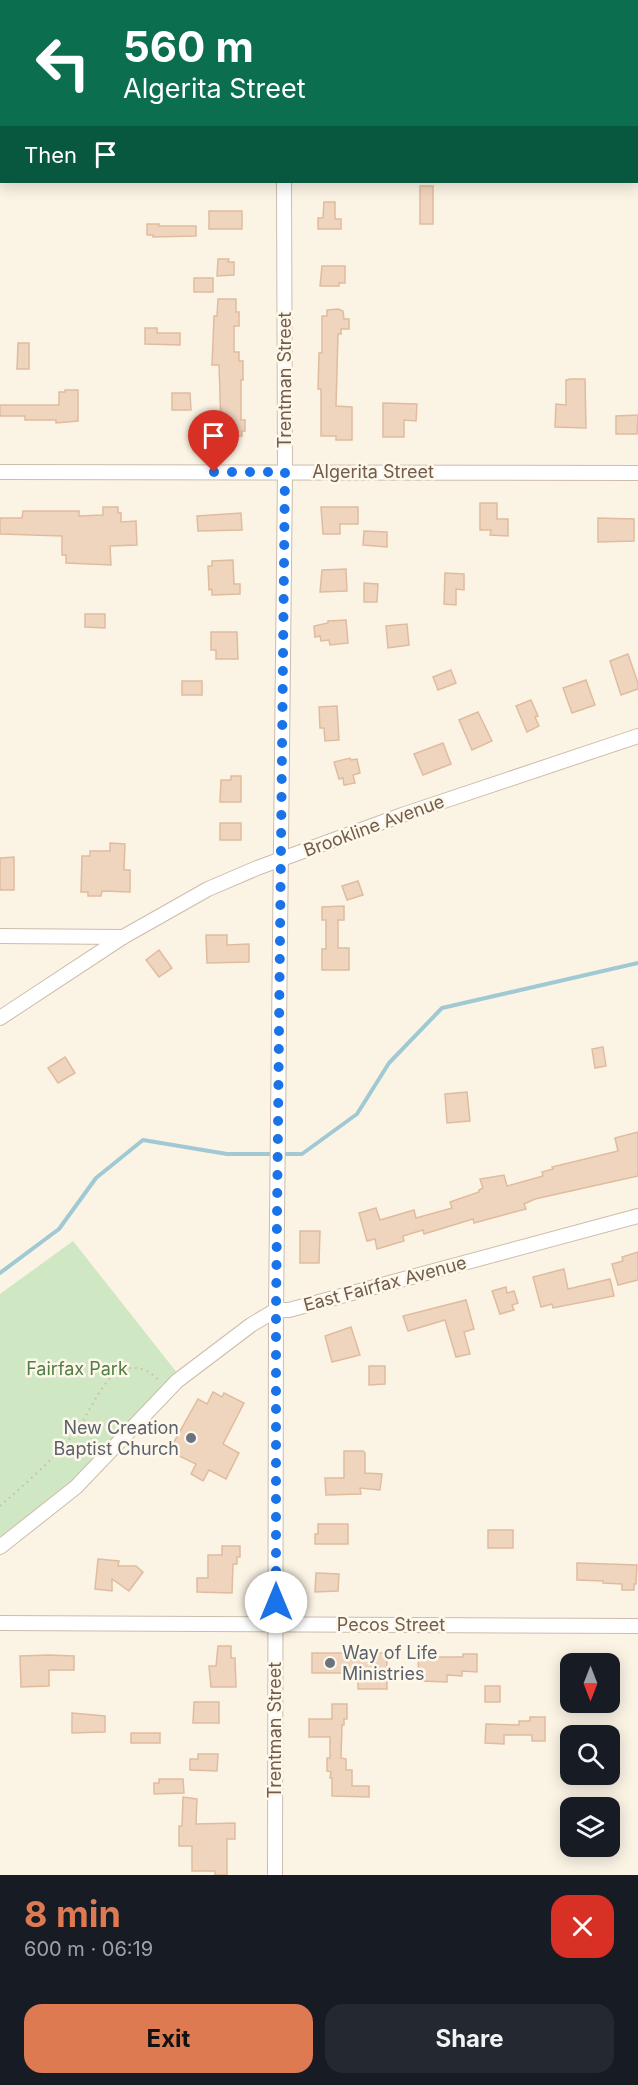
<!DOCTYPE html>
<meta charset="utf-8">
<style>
body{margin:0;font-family:Inter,sans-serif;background:#242831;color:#f1f3f6;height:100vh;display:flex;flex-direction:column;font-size:22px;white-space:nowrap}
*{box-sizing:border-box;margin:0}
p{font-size:20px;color:#9ea1a6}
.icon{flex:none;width:33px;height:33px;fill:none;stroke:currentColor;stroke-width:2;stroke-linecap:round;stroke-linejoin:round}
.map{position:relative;height:1875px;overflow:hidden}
.details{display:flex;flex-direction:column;background:#171b24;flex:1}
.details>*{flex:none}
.top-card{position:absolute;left:0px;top:0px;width:639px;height:183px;box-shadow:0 3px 15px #0003;background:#0b6e4f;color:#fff;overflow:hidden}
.needle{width:39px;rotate:180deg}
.buttons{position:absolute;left:560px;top:1653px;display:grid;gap:12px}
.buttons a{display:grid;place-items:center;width:60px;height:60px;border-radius:12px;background:#171b24;box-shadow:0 3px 15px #0003;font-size:30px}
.pin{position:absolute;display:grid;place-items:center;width:51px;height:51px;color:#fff;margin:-62px -26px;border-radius:50% 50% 50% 0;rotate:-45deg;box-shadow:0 0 6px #0007}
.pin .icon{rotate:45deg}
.me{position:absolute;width:66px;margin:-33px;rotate:0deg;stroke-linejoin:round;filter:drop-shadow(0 0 4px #0008)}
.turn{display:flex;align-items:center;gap:21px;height:126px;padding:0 24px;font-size:27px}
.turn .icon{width:78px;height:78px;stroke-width:2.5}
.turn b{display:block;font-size:42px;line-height:51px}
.then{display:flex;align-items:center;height:57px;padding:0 24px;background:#0003;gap:12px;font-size:22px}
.round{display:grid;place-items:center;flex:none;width:63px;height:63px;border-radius:18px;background:#242831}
.summary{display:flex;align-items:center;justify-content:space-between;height:102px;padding:0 24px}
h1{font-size:36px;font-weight:700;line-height:45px;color:#de7a51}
.primary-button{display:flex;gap:12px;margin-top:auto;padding:12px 24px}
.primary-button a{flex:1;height:69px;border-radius:18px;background:#de7a51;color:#111;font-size:24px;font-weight:700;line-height:69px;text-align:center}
.primary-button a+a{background:#242831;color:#f1f3f6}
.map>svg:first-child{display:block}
.green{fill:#d0e7c4}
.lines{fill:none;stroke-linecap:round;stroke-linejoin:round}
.stream{stroke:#a1c9d4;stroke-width:4}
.building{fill:#efd4be;stroke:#e0bc9f;stroke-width:1.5}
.lane-casing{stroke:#ccbcac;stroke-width:9}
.street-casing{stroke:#ccbcac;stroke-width:16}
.path{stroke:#d3b8a1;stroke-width:2;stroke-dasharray:1.5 4.5;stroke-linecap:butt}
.lane{stroke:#fff;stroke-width:7}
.street{stroke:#fff;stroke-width:14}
.route{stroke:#1a73e8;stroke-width:10;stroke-dasharray:0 18}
.worship-dot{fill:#6b7280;stroke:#fef8eb;stroke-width:2}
.labels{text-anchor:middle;stroke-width:5;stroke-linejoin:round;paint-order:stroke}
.street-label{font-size:18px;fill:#725c4c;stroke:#fef8eb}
.park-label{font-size:18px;fill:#547c47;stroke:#fef8eb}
.worship-label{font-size:18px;fill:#5b616d;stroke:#fef8eb;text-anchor:end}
</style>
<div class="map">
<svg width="638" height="1875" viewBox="0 0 638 1875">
<rect width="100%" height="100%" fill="#fbf4e5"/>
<!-- green -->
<path class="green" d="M73,1241L178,1374L96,1461L0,1542V1294Z"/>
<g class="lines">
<!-- stream -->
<path class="stream" d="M0,1273L59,1229L96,1178L143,1140L227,1154H302L357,1114L389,1063L442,1008L638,963"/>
</g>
<!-- building -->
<g class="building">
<rect x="420" y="186" width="13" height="38"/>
<path d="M324,202H335V219H341V229H318V218H323Z"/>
<rect x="209" y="211" width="33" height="18"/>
<path d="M147,224H159V226H196V236L153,237V235H147Z"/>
<path d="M218,259H229L228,262H234V275L217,276Z"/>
<path d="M322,266H345V283H339V286H320Z"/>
<rect x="194" y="278" width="19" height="14"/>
<path d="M218,299H236V312H239V326H234V352H239V361H243V380H241V420H245V431H242V436H213L212,426L221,425L219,365H212L214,316H217Z"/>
<path d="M338,309L343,311L344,319H349V329H341V334H338L336,406L352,407V440H336V436H321V389H318L319,353H322V316H327V310Z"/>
<path d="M145,328H157V333H180V345L145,344Z"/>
<path d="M18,343H29V369H17Z"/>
<path d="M570,379H585L586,428L555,427L556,404L566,405V380Z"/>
<path d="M65,390H78V421L56,423V420H25V416H0V405H59V392H65Z"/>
<path d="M172,393H190L191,410H172Z"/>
<path d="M383,403L417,404L416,421L404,420V437H383Z"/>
<path d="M638,415L637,434H616V416Z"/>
<path d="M480,503H497V519H508V536L490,535L491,530H480Z"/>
<path d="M103,507H118V513H121V522L136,521L137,545L110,546L111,565L66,563V555H62V536L0,534V518H22L23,511H79V516L103,515Z"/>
<path d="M321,507H358V524H340V534H323Z"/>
<path d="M241,513L242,530L198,531L197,516Z"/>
<path d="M598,518L634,519V541L598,542Z"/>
<path d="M364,531L387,532V547L363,545Z"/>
<path d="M233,560L234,584H240V594L212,595V589L209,590L208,566H212V561Z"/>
<path d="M346,569L347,591L320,592L322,570Z"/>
<path d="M445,573L464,574V590L456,589V605L444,604Z"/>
<path d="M364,583L378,584L377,602H364Z"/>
<path d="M85,614H105V628L85,627Z"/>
<path d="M346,620L348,643L330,645L329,640L321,641L320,636L315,637L314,626L328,623V621Z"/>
<path d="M407,624L409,645L388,648L386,626Z"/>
<path d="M211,632H237L238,659H216V650H211Z"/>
<path d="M628,654L638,683V689L621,695L610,661Z"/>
<path d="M451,670L456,683L438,690L433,677Z"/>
<path d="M586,680L595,705L572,713L563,688Z"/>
<rect x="182" y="681" width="20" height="14"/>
<path d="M531,700L538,716L535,717L539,726L527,732L516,706Z"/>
<path d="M337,706L339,740L325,741L324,728H320L319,707Z"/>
<path d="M478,712L492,741L472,750L459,720Z"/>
<path d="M443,743L451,764L423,775L414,754Z"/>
<path d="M350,758L351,760L357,759L360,773L353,775L355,783L344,785L343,778L339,779L334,762Z"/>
<path d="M231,776H241V802H220L221,780H231Z"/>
<rect x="220" y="823" width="21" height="17"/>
<path d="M110,843L125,844L124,870H130V892L102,891L101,896H88V892H81L82,856H90V851H110Z"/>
<path d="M14,857V890H0V858Z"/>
<path d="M358,881L363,895L347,900L342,886Z"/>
<path d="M344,906V920H338V948H349V970H322V949H326V920H322V907Z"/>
<path d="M206,935H227V945L249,944V962L207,963Z"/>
<path d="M159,950L172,968L159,977L146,960Z"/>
<path d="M603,1047L606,1066L595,1068L592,1049Z"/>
<path d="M65,1057L75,1073L58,1083L48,1068Z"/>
<path d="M467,1092L470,1121L447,1123L445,1094Z"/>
<path d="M638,1132V1176L535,1199L524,1204L526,1209L474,1223L473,1219L424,1234L423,1230L403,1236L404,1241L377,1249L375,1239L367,1241L359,1213L376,1208L380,1220L414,1210L416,1218L452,1208L450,1202L479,1192V1190L483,1188L480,1179L504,1175L507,1186L543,1176L542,1172L553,1169L552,1167L618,1151L615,1138Z"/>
<path d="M300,1231H320L319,1263H300Z"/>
<path d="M638,1252V1280L618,1285L612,1264L623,1261L622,1257Z"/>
<path d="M564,1269L568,1289L610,1279L614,1296L553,1308L552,1304L541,1307L533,1277Z"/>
<path d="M506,1287L507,1293L514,1291L518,1303L512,1305L514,1310L500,1314L492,1291Z"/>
<path d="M466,1300L474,1329L464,1332L470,1354L456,1357L445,1320L408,1331L403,1316Z"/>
<path d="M351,1327L360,1355L332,1362L325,1336Z"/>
<path d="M369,1366H385V1384L369,1385Z"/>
<path d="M213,1392L222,1397L224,1393L244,1403L223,1444L239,1453L226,1479L209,1470L203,1481L191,1474L196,1464L169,1451L198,1399L207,1404Z"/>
<path d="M344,1451H363L365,1453V1473L382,1474L380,1490L360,1488L361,1494L326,1495L325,1478H344Z"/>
<path d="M318,1524H348V1544H315V1534H318Z"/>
<rect x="488" y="1530" width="25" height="18"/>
<path d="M222,1546H240V1557H237V1564H233L232,1593L197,1592V1578H208V1555H222Z"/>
<path d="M98,1559L119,1561L118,1566H136L143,1572L129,1591L112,1579V1591L95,1589Z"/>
<path d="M577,1563L637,1565L636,1584H634V1590H622V1584L603,1583V1581L577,1580Z"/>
<path d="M316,1573L339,1574L338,1591L315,1592Z"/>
<path d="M218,1646H231V1658H235L236,1687H211L209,1666H216Z"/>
<path d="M312,1653H387V1689H358V1673H312Z"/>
<path d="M463,1654H477V1672L462,1671V1676L447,1675V1682L419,1681L418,1657H463Z"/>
<path d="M49,1655L74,1656V1670H49V1686L21,1687L20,1656Z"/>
<rect x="485" y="1686" width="15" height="16"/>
<path d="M194,1702H219V1723H193Z"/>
<path d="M332,1704H347V1719H344V1725H342L341,1758L346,1759V1770H352V1786H369V1797L332,1796V1778H330L331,1772L327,1771V1758H330V1737H309V1719H332Z"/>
<path d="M72,1713L105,1716V1732L72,1733Z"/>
<path d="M530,1717H545V1741H532V1735H504V1744L485,1743L486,1724L519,1725V1721H530Z"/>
<rect x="131" y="1733" width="29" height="10"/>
<path d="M198,1754H218L217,1771L190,1770V1759H198Z"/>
<path d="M159,1779H183L184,1793L154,1794V1783H159Z"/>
<path d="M183,1797L197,1799L196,1824L235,1823V1839H227V1875H215V1871H192V1846H179V1826H182Z"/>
</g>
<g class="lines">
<defs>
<path id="lane" d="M616,0V2"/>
<g id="street">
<path d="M284,2V0"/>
<path d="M0,11H2"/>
<path d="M0,472L638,473"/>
<path d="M0,936L123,937"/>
<path d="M0,1018L123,937L208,889L257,868L402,815L638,736"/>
<path d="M0,1547L76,1487L177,1381L251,1325L276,1310H289L638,1216"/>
<path d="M0,1623L638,1626"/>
<path d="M275,1875L276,1310L285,472L284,182"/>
</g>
</defs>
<!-- lane casing -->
<use href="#lane" class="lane-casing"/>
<!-- street casing -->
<use href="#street" class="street-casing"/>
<!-- path -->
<path class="path" d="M0,1506C27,1482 56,1458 78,1428C89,1413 102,1382 117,1372C131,1364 149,1368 158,1380"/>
<!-- lane -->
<use href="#lane" class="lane"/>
<!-- street -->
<use href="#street" class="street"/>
</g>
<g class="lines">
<!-- route -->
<path class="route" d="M214,472H285L276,1310V1602"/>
</g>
<!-- markers -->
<g class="worship-dot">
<circle cx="191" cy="1438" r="6"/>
<circle cx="330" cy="1663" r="6"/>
</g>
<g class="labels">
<!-- street labels -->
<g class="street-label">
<text transform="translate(285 380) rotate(-90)" y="6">Trentman Street</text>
<text x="373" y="478">Algerita Street</text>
<text transform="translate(374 826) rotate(-20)" y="6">Brookline Avenue</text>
<text transform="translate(385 1284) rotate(-15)" y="6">East Fairfax Avenue</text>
<text x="391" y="1631">Pecos Street</text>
<text transform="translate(275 1730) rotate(-90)" y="6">Trentman Street</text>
</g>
<!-- park labels -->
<g class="park-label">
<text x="77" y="1375">Fairfax Park</text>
</g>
<!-- worship labels -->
<g class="worship-label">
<text x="179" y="1434">New Creation<tspan x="179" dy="21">Baptist Church</tspan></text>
<text x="342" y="1659" text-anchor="start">Way of Life<tspan x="342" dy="21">Ministries</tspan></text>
</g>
</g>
</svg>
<div class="buttons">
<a><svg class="needle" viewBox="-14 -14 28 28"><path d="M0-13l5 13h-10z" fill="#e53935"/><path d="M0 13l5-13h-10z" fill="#9ea1a6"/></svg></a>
<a><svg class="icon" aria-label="search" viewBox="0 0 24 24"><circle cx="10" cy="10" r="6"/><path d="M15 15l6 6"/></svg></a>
<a><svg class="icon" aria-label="layers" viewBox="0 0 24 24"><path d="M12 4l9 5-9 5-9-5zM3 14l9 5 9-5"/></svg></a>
</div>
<div class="pin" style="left:214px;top:472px;background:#d93025"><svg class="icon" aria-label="arrive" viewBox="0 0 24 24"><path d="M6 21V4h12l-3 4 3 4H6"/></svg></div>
<svg class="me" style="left:276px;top:1602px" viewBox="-20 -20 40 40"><circle r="19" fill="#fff"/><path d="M0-13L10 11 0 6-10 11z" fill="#1a73e8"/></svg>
<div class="top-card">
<div class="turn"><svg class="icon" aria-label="left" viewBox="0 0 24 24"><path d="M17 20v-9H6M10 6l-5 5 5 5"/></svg><div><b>560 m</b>Algerita Street</div></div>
<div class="then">Then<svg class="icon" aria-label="arrive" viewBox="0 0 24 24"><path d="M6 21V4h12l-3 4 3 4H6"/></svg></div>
</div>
</div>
<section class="details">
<div class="summary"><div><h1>8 min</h1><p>600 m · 06:19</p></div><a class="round" style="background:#d93025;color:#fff"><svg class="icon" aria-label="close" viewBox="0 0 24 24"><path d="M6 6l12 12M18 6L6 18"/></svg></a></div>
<div class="primary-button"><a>Exit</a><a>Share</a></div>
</section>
